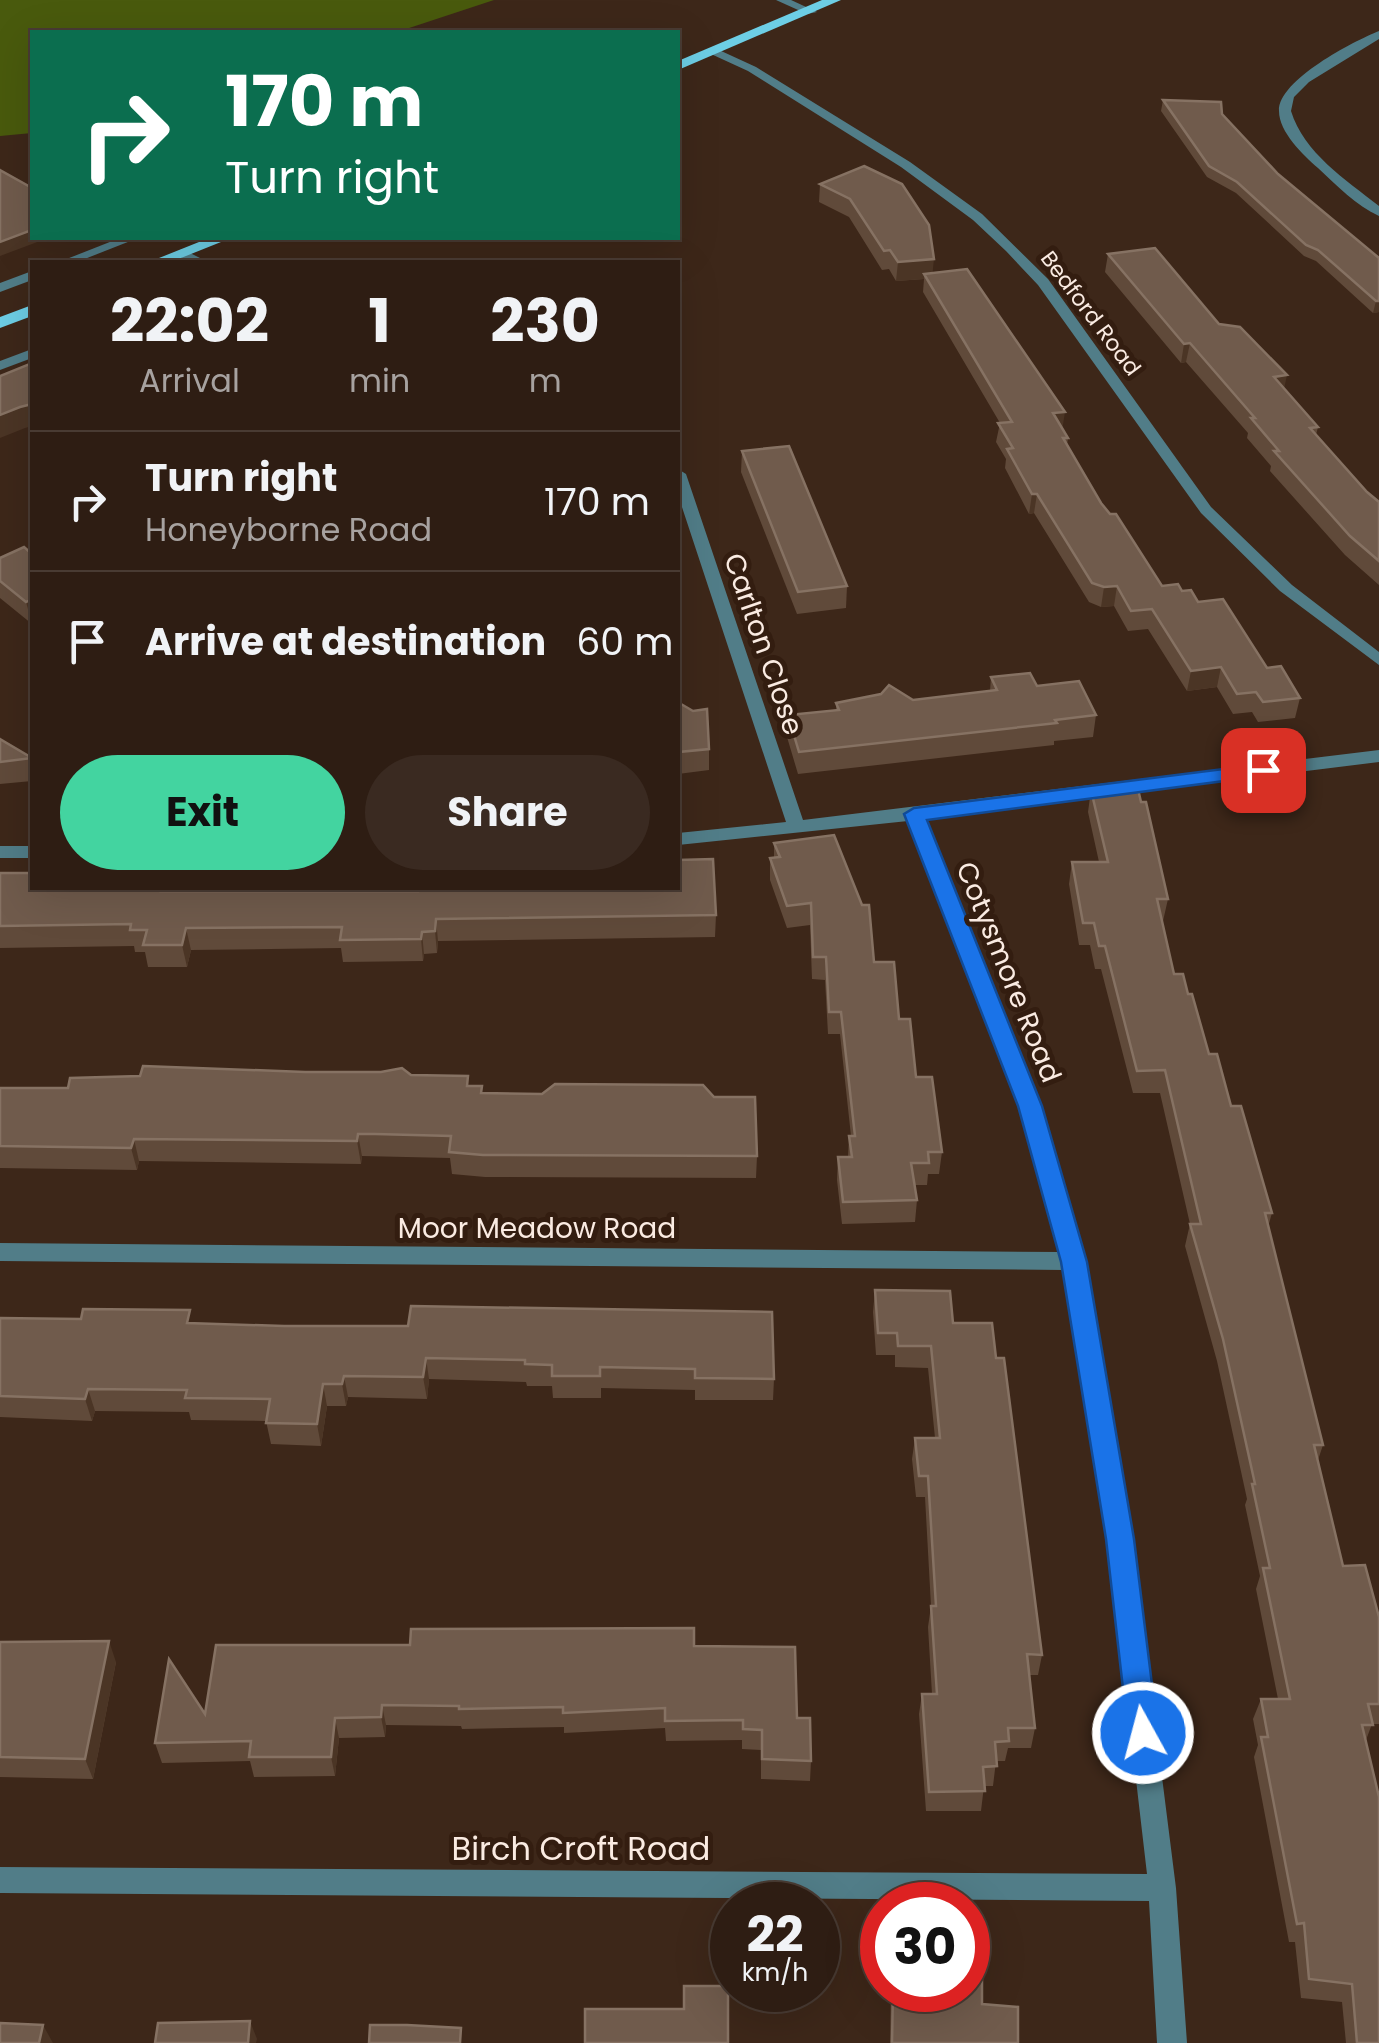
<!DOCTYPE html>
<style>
body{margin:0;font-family:Poppins,sans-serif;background:#3a2a21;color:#f1f3f6;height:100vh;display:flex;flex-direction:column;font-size:38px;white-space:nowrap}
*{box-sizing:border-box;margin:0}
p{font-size:32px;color:#a7a2a0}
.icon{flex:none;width:55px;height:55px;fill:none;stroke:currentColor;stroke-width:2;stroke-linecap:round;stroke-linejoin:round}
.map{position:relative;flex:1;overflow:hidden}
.side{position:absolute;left:30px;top:260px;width:650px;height:630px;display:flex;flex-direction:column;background:#2e1d13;border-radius:0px;box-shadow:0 10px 40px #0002,0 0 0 2px #493b33}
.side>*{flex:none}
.top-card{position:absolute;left:30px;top:30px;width:650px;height:210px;border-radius:0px;box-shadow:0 10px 40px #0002,0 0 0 2px #493b33;background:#0b6e4f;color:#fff;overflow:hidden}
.speed{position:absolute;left:710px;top:1882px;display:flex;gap:20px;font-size:50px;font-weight:700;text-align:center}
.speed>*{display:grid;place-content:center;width:130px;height:130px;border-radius:50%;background:#2e1d13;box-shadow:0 10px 40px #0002,0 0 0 2px #493b33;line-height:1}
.speed small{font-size:25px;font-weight:400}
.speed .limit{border:15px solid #d22;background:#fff;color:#111}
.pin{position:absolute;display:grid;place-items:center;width:85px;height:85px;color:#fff;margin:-42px;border-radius:20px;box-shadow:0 5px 15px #0006}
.me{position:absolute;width:110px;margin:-55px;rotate:353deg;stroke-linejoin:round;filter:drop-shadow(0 0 8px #0008)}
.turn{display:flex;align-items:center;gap:35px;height:210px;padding:0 30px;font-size:45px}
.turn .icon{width:130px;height:130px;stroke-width:2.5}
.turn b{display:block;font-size:70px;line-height:85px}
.eta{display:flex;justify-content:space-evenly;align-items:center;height:170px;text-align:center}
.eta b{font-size:60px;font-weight:700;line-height:70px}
.action{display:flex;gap:20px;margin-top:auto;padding:20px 30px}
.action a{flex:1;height:115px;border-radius:60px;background:#43d4a0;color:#111;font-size:40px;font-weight:700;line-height:115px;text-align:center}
.action a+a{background:#3a2a21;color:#f1f3f6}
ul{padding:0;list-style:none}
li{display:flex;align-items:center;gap:30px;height:140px;padding:0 30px;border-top:2px solid #493b33}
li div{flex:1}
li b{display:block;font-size:38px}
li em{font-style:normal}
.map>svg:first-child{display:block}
.green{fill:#495a0d}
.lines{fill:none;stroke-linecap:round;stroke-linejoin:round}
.minor{fill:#517d88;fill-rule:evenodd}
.primary{fill:#6dcee5;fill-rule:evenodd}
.wall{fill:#604a3a}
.shaded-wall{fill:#4b3525}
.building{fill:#705b4c;stroke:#867263;stroke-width:2.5}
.route{fill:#1a73e8;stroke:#114b97;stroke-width:2.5}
.labels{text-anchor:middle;stroke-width:10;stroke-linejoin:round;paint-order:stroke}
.far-street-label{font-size:22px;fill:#faebe2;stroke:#331d10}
.street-label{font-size:28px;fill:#faebe2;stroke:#331d10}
.near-street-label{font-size:32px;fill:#faebe2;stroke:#331d10}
</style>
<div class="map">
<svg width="1379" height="2043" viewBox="0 0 1379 2043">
<rect width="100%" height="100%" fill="#3d2719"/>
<!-- green -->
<path class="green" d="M0,0H494L397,32H32V133L0,136Z"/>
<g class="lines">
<!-- minor -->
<g class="minor">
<path d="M776,0H791L817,12L807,14Z"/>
<path d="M1379,31V39L1309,82L1294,97L1291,111C1304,153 1345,179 1379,206V216C1357,206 1336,185 1318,168C1303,155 1279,132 1279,111C1278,80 1354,41 1379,31Z"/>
<path d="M711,50H719L756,67L910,162L982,214L1048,279L1211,507L1292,585L1379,652V665L1280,591L1201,513L1038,285L1006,251L973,220L901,167L748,71L711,54Z"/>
<path d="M120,238H138L77,262H59Z"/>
<path d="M182,249L202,259L204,262H188L175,253Z"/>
<path d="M32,271V280L0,292V283Z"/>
<path d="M32,349V358L0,370V361Z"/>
<path d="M678,469L686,474L803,820L1379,750V762L926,818L1040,1106L1085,1261L1132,1539L1176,1888L1187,2043H1157L1149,1901L0,1893V1867L1147,1874L1108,1539L1064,1270L0,1261V1243L1060,1252L1020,1106L908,821L678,845V833L786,822L678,495Z"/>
<rect x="0" y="846" width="32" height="12"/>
</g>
<!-- primary -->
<g class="primary">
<path d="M822,0H841L678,70V61Z"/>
<path d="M209,238H231L171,262H149Z"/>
<path d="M32,305V316L0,328V317Z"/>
</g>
</g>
<!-- wall -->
<g class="wall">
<path d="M1163,100L1222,114L1278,174L1379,258V312L1373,313L1316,261L1304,256L1236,193L1207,177L1161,111Z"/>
<path d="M864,166L933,273L1063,429L1068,438L1067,445L1101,503L1162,586L1182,591L1198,602L1300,698L1295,718L1258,722L1252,712L1233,714L1217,687L1187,691L1148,629L1128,631L1114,606L1101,607L1089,602L1034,513L1029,514L1005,468L1006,459L996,442L1000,423L923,292L924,279L896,281L889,269L882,270L849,217L819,202L820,184Z"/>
<path d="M1108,254L1219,324L1284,388L1318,427L1316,435L1367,492L1379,502V585L1345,555L1270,471L1271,466L1247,438L1248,433L1186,362L1181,363L1105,272Z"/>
<path d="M742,451L847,586L846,608L797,614L741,472Z"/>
<path d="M32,554V624L0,598V558Z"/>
<path d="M991,677L1037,686L1096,715L1093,737L1054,741V745L798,774L787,737L788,715L836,711V703L913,700L990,691Z"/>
<path d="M678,710L709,749V770L678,774Z"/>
<path d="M0,739L32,758V781L0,784Z"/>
<path d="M1091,790L1168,899L1163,921H1162L1174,974L1188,994L1209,1054L1231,1106L1272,1213L1268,1227L1323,1445L1318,1460L1343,1566L1379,1617V1724H1372L1366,1740L1379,2043H1346L1342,2002L1301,1998L1295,1942H1289L1254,1757L1258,1745L1253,1719L1261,1699H1278L1256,1589L1260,1576L1245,1505L1247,1499L1217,1361L1185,1246L1190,1224L1160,1093H1133L1101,969H1095L1090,945H1079L1069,884L1072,862H1099L1088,812Z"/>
<path d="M774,843L874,962L899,1019L916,1077L942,1152L939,1174H928L927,1185H915L917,1200L915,1222L842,1224L837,1180L838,1157H848L849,1136H851L840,1034H828L825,980L812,979L810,925L787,928L770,880V858L774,857Z"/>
<path d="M0,873L169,891L716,915L715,937L438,941L437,953L424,954L423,961L343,962L341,948L191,950L187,967H148L145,952H135L134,946L0,948Z"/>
<path d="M411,1075L469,1086L483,1093L757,1156L756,1178L485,1177L452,1174L450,1158L362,1156L361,1164L139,1161L137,1170L0,1168V1088H68Z"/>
<path d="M875,1290L953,1323L1042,1655L1038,1675H1029L1035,1728L1031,1748H1008L1005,1761H996L993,1786H984L981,1811H926L919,1714L922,1694H932L928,1627L931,1606L925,1497H916L912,1459L915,1438H935L928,1368L895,1367V1355H876L873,1312Z"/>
<path d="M0,1318L284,1326H408L774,1379L773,1400H695V1390L601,1388V1398H553L552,1386H527L526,1382L429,1379L427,1399L348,1397L346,1406H327L321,1446L271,1444L266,1421L191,1420L189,1412L95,1411L92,1421L0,1417Z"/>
<path d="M0,1642L116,1662L93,1779L0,1777Z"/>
<path d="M694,1646L797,1718L811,1761L810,1781L761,1779V1750L742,1749V1740L666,1741L665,1728L564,1733V1727L462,1729L461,1726L386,1725L385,1737L339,1738L335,1776L254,1777L250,1761L162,1763L155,1743L205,1714Z"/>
<path d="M891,1990H968L1018,2043H890Z"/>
</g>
<!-- shaded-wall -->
<g class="shaded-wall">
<path d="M32,230V238H48L0,256V242Z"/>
<path d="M934,259L932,278L924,274V279L896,281L898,262Z"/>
<path d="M1376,301H1379V312L1373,313Z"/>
<path d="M1190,343L1186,362L1181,363L1184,344Z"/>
<path d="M1287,375L1283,394L1274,377Z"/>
<path d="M32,404V426L25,428L0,438V415L20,407Z"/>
<path d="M1065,412L1062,431L1053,413Z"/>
<path d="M1032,494H1037L1034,513L1029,514Z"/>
<path d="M1117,586L1114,606L1101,607L1104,587Z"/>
<path d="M32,599V624L26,602Z"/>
<path d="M1221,667L1217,687L1187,691L1191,671Z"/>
<path d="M436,919L438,941L437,953L435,931Z"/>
<path d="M186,928L191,950L187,967L182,945Z"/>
<path d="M422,932L424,954L423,961L421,939Z"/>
<path d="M358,1134L362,1156L361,1164L357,1141Z"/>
<path d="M134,1139L139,1161L137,1170L131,1148Z"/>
<path d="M426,1358L429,1379L427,1399L423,1377Z"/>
<path d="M344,1376L348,1397L346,1406L342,1384Z"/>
<path d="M323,1384L327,1406L321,1446L317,1424Z"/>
<path d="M88,1389L95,1411L92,1421L85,1399Z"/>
<path d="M109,1641L116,1662L93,1779L85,1759Z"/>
<path d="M382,1705L386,1725L385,1737L381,1717Z"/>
<path d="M335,1718L339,1738L335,1776L331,1757Z"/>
<path d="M250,2021L257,2039L256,2043H248Z"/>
<path d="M43,2025L53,2043H39Z"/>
</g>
<!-- building -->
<g class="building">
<path d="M1163,100L1221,102L1222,114L1278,174L1379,258V301H1376L1318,250L1306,245L1237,182L1209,166Z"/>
<path d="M864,166L902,184L929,225L934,259L898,262L890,250L884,251L850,199L820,184Z"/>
<path d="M0,170L32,188V230L0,242Z"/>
<path d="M1155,248L1219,324L1240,327L1287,375L1274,377L1318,427L1310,428L1367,492L1379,502V561L1350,536L1274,451H1279L1251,418H1255L1190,343L1184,344L1108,254Z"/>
<path d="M967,269L1065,412L1053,413L1068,438H1063L1101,503L1110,514H1116L1162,586L1178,584L1182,591L1191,590L1198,602L1223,599L1267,668L1281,666L1300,698L1263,702L1256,692L1237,694L1221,667L1191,671L1152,609L1131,611L1117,586L1104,587L1092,583L1037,494H1032L1007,449L1013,448L998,423L1012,422L924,274Z"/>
<path d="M32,363V404L20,407L0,415V376Z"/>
<path d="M789,446L847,586L798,592L742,451Z"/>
<path d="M24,547L32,554V599L26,602L0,581V558Z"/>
<path d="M1030,673L1037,686L1079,681L1096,715L1055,720L1057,723L799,752L788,715L839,710L836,703L881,694L889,685L913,700L997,690L991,677Z"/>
<path d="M681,704L693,711L707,709L709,749L678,752V710Z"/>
<path d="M0,739L32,758L0,762Z"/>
<path d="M1138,789L1141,802H1146L1168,899H1157L1174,974H1183L1188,994H1192L1209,1054H1217L1231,1106H1241L1272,1213H1265L1323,1445H1314L1343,1566L1365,1565L1379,1617V1704H1368L1373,1725H1362L1379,1797V2043H1357L1352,1984L1309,1979L1304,1923L1297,1924L1261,1737H1268L1261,1699H1290L1263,1568H1270L1252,1484H1255L1223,1339L1190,1224H1201L1165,1070L1137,1071L1105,946H1099L1094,923H1083L1072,862H1108L1091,790Z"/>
<path d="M834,835L862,905H869L874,962H894L899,1019H910L916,1077H932L942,1152H928L929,1163H911L917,1200L843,1202L838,1157H852L849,1136H855L841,1012H829L826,957H813L811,903L787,906L770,858L780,857L774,843Z"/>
<path d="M713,859L716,915L436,919L435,931L422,932L421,939L340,940L342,927L186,928L182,945H143L147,930H130L131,924L0,926V873H32V888H162L161,891H418V888H678V860Z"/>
<path d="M143,1066L305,1072H381L402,1068L411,1075L468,1076L467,1086H482L481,1093L542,1094L555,1084L703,1085L714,1097H755L757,1156L483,1155L449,1152L451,1136L375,1134H358L357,1141L134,1139L131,1148L0,1146V1088H68L70,1078L140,1076Z"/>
<path d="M875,1290L950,1291L953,1323H992L996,1358H1004L1042,1655L1027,1654L1035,1728H1008L1009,1741L995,1742L997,1766L983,1767L985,1791L929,1792L922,1694H937L931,1606H936L928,1476H919L915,1438H940L931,1346H898L897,1333H878Z"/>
<path d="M411,1306L772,1312L774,1379L695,1378V1369L600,1367V1376H552V1365L525,1364V1360L426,1358L423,1377L344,1376L342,1384H323L317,1424L266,1423L270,1399L185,1398L187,1390L88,1389L85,1399L0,1396V1318L81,1319L83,1309L190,1310L187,1323L284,1326H408Z"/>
<path d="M694,1628V1646L795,1647L797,1718H810L811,1761L762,1759V1730L743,1729V1720L665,1721V1708L563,1713V1707L459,1709V1706L382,1705L381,1717L335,1718L331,1757H249L251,1741L155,1743L169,1659L205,1714L216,1645H410L411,1629Z"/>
<path d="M109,1641L85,1759L0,1757V1642Z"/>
<path d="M968,1933L982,1934V2004L1018,2007V2043H892L893,1990H968Z"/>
<path d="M684,1986H728V2043H585V2009H684Z"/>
<path d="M250,2021L248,2043H155L158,2023Z"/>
<path d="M0,2023L43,2025L39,2043H0Z"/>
<path d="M370,2025H407L461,2028L460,2043H369Z"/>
</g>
<!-- route -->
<path class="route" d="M1263,764L1273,770L1270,775L927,820L1042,1106L1087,1262L1134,1539L1158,1733L1154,1743L1143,1747L1133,1743L1128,1733L1106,1539L1061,1262L1018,1106L904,814L914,808Z"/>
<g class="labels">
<!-- far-street labels -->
<g class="far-street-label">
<text transform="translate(1091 313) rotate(53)" y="8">Bedford Road</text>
</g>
<!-- street labels -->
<g class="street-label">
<text transform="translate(764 644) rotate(71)" y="10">Carlton Close</text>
<text transform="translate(1009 972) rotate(68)" y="10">Cotysmore Road</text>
<text x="537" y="1238">Moor Meadow Road</text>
</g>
<!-- near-street labels -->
<g class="near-street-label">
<text x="581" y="1860">Birch Croft Road</text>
</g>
</g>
</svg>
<div class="speed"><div>22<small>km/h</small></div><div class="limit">30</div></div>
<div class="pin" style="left:1263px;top:770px;background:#d93025"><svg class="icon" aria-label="arrive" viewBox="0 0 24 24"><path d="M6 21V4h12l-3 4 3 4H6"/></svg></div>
<svg class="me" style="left:1143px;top:1733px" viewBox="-20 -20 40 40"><circle r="17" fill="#1a73e8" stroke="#fff" stroke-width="3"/><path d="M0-11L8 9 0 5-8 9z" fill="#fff"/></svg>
<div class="top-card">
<div class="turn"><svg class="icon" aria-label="right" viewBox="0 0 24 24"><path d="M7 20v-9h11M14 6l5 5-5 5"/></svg><div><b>170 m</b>Turn right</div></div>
</div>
<section class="side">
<div class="eta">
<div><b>22:02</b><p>Arrival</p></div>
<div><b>1</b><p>min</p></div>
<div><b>230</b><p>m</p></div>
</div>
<ul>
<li><svg class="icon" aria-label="right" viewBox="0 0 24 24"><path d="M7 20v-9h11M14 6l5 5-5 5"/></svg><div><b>Turn right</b><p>Honeyborne Road</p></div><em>170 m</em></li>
<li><svg class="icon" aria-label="arrive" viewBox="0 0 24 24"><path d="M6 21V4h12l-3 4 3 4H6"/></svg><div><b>Arrive at destination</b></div><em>60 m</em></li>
</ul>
<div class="action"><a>Exit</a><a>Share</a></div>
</section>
</div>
